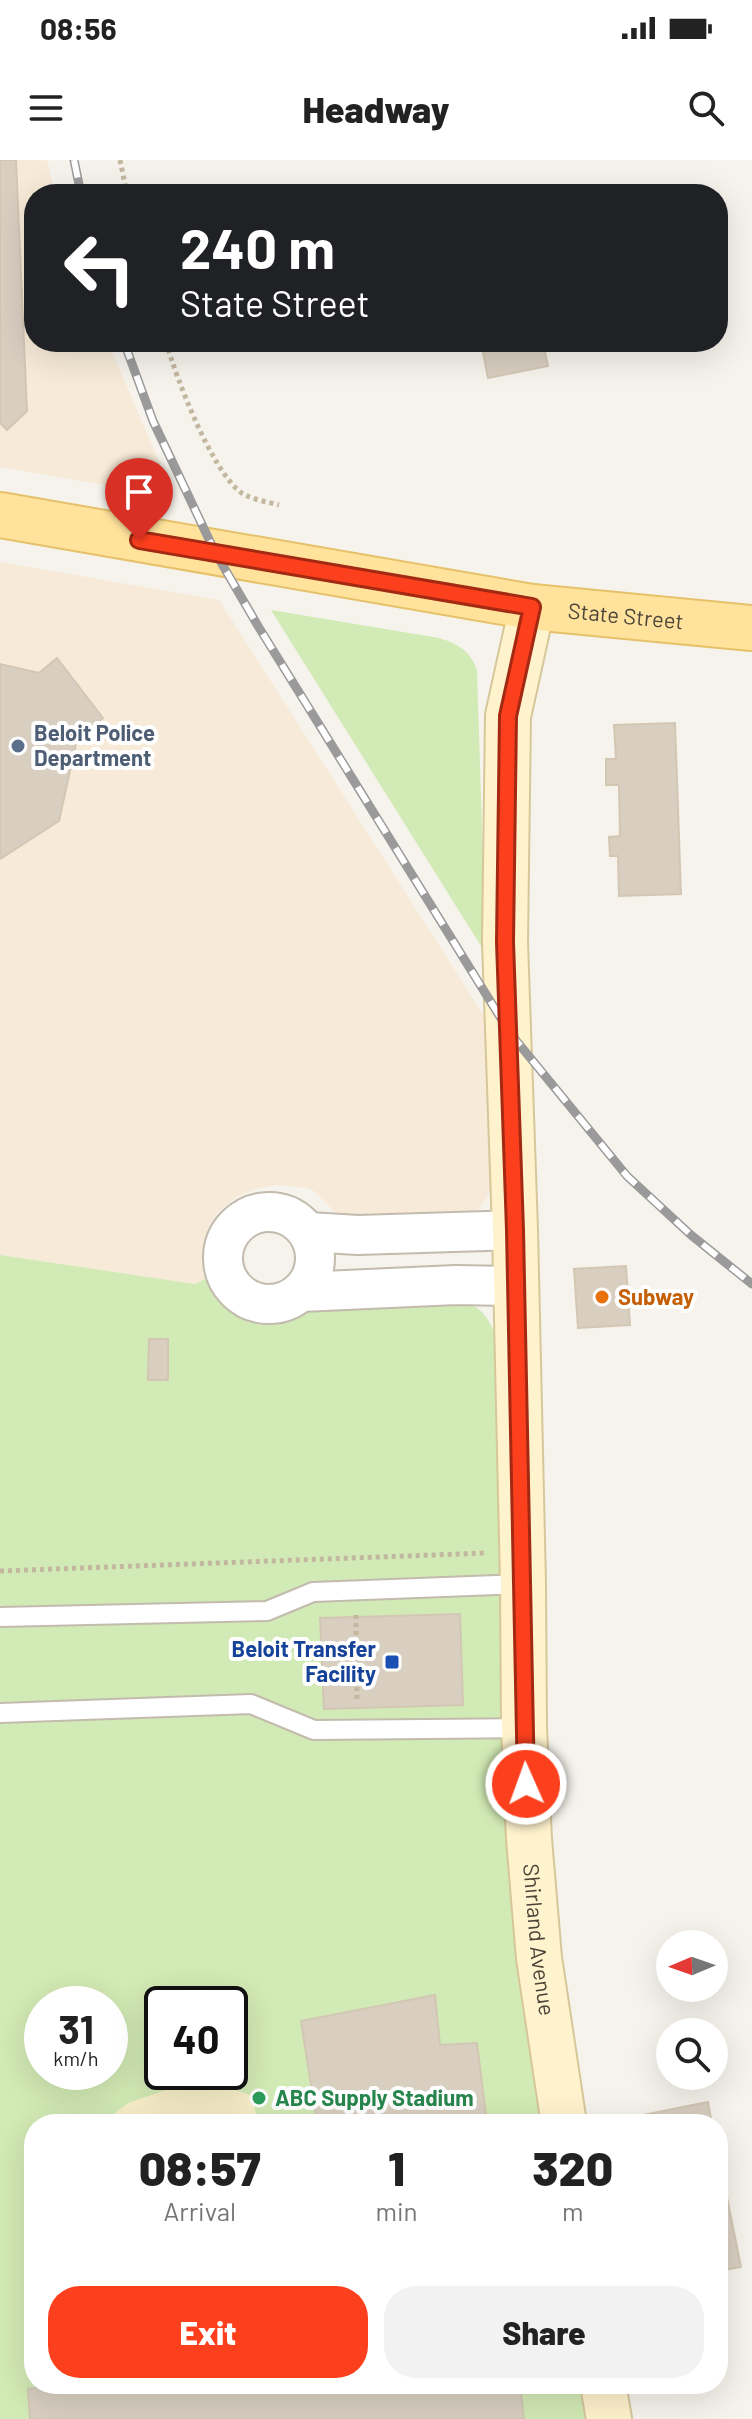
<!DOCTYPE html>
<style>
body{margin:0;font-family:Barlow,sans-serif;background:#f2f2f2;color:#222;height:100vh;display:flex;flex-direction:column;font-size:30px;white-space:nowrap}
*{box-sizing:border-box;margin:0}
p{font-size:26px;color:#767676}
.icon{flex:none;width:44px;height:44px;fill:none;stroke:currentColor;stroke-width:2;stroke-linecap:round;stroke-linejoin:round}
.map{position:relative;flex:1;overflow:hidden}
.side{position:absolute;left:24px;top:1954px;width:704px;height:280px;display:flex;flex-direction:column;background:#fff;border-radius:32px;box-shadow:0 8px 32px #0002}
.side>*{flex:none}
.guide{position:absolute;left:24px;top:24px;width:704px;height:168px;border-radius:32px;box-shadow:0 8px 32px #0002;background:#202124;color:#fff;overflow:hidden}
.needle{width:52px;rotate:268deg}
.controls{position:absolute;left:656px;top:1770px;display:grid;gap:16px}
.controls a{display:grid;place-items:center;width:72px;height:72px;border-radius:50%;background:#fff;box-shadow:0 8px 32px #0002;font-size:40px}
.speed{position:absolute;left:24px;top:1826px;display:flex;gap:16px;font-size:40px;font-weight:700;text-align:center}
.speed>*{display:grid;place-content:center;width:104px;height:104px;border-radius:50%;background:#fff;box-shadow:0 8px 32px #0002;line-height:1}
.speed small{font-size:20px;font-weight:400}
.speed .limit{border:4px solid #111;border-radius:12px;background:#fff;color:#111}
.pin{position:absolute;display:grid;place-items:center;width:68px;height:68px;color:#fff;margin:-82px -34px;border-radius:50% 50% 50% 0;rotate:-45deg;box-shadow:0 0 8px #0007}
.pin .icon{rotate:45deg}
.me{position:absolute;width:88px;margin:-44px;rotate:358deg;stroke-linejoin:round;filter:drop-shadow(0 0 6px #0008)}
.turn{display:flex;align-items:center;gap:28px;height:168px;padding:0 24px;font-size:36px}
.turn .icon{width:104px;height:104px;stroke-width:2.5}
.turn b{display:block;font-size:56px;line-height:68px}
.eta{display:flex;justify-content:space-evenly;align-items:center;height:136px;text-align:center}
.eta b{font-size:48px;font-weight:800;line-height:56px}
.button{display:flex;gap:16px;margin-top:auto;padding:16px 24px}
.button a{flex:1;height:92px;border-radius:32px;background:#fc3f1d;color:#fff;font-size:32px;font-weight:800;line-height:92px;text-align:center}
.button a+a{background:#f2f2f2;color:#222}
.status{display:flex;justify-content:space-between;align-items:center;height:56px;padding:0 40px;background:#fff;direction:ltr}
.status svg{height:22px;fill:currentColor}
header{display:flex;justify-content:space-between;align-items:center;height:104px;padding:0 24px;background:#fff;font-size:36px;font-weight:800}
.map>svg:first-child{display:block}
.commercial{fill:#f7ead8}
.green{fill:#d2eab5;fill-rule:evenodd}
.sand{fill:#f9efc9}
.building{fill:#d8cfc1;stroke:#d3c7b4;stroke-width:2}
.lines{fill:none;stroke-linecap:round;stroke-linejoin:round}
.lane-casing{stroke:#c2bbae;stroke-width:22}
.street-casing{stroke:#c2bbae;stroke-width:42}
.secondary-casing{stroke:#d6c79b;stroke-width:48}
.primary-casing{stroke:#e6c16a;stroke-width:48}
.path{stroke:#c4b79f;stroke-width:5;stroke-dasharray:4 4;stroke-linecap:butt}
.lane{stroke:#fff;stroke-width:18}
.street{stroke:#fff;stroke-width:38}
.secondary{stroke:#fff3cd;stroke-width:44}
.primary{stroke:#ffe39c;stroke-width:44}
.rail-casing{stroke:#9a9a9a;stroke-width:9}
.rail{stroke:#fff;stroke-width:6;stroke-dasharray:18;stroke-linecap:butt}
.route-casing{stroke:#a42913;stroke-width:20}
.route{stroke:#fc3f1d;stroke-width:14}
.service-dot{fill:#5c6f8a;stroke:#fff;stroke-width:3}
.food-dot{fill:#e8710a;stroke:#fff;stroke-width:3}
.transit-dot{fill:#1a4fb4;stroke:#fff;stroke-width:3}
.leisure-dot{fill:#2e9e5b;stroke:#fff;stroke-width:3}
.labels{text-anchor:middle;stroke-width:8;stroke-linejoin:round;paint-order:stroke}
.street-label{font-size:22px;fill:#4b4439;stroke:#fff}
.service-label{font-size:22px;font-weight:bold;fill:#4e5e75;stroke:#fff;text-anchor:start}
.food-label{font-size:22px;font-weight:bold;fill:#c56008;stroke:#fff;text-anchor:start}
.transit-label{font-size:22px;font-weight:bold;fill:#164399;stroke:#fff;text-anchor:end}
.leisure-label{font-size:22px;font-weight:bold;fill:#27864d;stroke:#fff;text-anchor:start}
</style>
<div class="status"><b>08:56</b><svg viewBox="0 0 49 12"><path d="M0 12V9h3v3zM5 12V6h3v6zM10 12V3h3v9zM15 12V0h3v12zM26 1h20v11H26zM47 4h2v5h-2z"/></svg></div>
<header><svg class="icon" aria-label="menu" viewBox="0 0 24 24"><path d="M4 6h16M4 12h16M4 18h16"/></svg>Headway<svg class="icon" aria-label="search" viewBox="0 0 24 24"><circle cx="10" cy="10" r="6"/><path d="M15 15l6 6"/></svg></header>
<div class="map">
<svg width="752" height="2259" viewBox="0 0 752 2259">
<rect width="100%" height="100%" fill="#f6f3ec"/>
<!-- commercial -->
<g class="commercial">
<path d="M0,0H47L55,34H34V182H108L174,337L0,307Z"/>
<path d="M0,402L219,440L488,862L491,1030L481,1047L470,1053L374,1058L345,1056L335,1052L314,1031L306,1028L276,1025L259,1028L236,1037L216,1054L210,1066L203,1092V1103L208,1118L195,1124L0,1095Z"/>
</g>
<!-- green -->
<g class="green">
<path d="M271,450L439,478C458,484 471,491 477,511L486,794Z"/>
<path d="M0,1095L195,1124L208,1118L214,1132L227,1147L241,1158L261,1165L289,1162L319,1147L463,1140C482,1148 490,1159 496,1178L544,1964H34V2224H585L591,2259H0ZM42,1844H110V1912H42ZM162,1844H230V1912H162Z"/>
</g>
<!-- sand -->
<path class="sand" d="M186,1923C210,1924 230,1927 253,1936L257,1964H101L128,1943Z"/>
<!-- building -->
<g class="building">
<path d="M0,0H16L27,251L7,270L0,263Z"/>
<path d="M470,182H543L548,206L488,218L482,187L471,190Z"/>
<path d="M57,498L103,558L77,579L59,661L0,699V504L39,513Z"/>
<path d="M675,563L681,734L619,736L618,696H610L609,677L620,676L619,625H606V599H616L614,565Z"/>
<path d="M626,1106L630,1165L578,1168L574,1109Z"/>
<path d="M149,1179H168V1220H148Z"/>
<path d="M460,1454L463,1545L324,1549L320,1458Z"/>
<path d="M435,1835L440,1885L477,1883L487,1964H317L301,1861Z"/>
<path d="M708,1942L712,1964H630L628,1958Z"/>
<path d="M718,1993L741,2107L718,2111Z"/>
<path d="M70,2224H520L524,2259H30L28,2229Z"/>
</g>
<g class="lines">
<defs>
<g id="lane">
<path d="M0,1457L267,1451L313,1432L523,1424"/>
<path d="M0,1553L251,1544L314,1570L524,1568"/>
</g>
<g id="street">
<circle cx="269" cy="1098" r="46"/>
<path d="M308,1072L358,1075L515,1070"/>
<path d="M301,1132L456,1125L516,1126"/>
</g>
<g id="secondary">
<path id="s1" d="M532,447L508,556L505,782L515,1070L523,1424L524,1568L529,1679L539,1798L564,1964"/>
<path d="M603,2224L609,2259"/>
</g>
<g id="primary">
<path id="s2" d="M0,355L532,447L752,468"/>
</g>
</defs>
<!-- lane casing -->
<use href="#lane" class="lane-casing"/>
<!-- street casing -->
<use href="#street" class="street-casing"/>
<!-- secondary casing -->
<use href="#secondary" class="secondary-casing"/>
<!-- primary casing -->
<use href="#primary" class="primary-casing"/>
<!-- path -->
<g class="path">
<path d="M120,0L127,34"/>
<path d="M166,182C177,220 210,306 239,331C248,339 268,342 279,345"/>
<path d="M0,1411L487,1393"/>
<path d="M356,1455L357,1542"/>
</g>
<!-- lane -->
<use href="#lane" class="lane"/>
<!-- street -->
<use href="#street" class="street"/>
<!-- secondary -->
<use href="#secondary" class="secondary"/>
<!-- primary -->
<use href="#primary" class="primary"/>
<defs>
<g id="rail">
<path d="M74,0L81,34"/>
<path d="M124,182L153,261L215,392L258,466L510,873L627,1016L691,1075L752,1124"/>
</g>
</defs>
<!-- rail casing -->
<use href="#rail" class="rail-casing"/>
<!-- rail -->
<use href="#rail" class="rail"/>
</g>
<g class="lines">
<defs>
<path id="route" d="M139,380L532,447L508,556L505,782L515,1070L526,1624"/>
</defs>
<!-- route casing -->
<use href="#route" class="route-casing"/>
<!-- route -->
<use href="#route" class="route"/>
</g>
<!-- markers -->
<circle class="service-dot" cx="18" cy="586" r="8"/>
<circle class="food-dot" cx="602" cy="1137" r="8"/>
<rect class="transit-dot" x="384" y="1494" width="16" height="16" rx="4"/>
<circle class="leisure-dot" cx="259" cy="1938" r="8"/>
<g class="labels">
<!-- street labels -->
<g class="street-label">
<text dy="8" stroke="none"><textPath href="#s2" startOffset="634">State Street</textPath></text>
<text dy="8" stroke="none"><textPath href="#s1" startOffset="1336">Shirland Avenue</textPath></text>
</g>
<!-- service labels -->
<g class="service-label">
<text x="34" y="581">Beloit Police<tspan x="34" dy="25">Department</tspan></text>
</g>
<!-- food labels -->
<g class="food-label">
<text x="618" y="1145">Subway</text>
</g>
<!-- transit labels -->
<g class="transit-label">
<text x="376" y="1497">Beloit Transfer<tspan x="376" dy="25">Facility</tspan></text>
</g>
<!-- leisure labels -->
<g class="leisure-label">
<text x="275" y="1946">ABC Supply Stadium</text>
</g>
</g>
</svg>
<div class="controls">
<a><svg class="needle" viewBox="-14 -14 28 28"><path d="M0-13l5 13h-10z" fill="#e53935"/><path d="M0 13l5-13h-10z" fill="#767676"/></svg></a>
<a><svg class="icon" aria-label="search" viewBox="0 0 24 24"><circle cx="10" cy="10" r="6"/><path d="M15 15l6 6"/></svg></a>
</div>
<div class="speed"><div>31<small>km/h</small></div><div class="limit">40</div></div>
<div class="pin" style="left:139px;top:380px;background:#d93025"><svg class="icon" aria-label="arrive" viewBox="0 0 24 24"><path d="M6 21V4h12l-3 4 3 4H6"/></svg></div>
<svg class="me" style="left:526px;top:1624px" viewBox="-20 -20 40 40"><circle r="17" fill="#fc3f1d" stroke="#fff" stroke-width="3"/><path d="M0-11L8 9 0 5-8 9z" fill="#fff"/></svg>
<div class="guide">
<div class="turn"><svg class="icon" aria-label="left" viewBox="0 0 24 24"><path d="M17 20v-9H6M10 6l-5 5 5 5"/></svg><div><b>240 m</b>State Street</div></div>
</div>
<section class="side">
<div class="eta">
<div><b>08:57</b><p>Arrival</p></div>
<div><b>1</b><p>min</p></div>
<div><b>320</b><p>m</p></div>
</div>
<div class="button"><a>Exit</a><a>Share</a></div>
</section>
</div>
